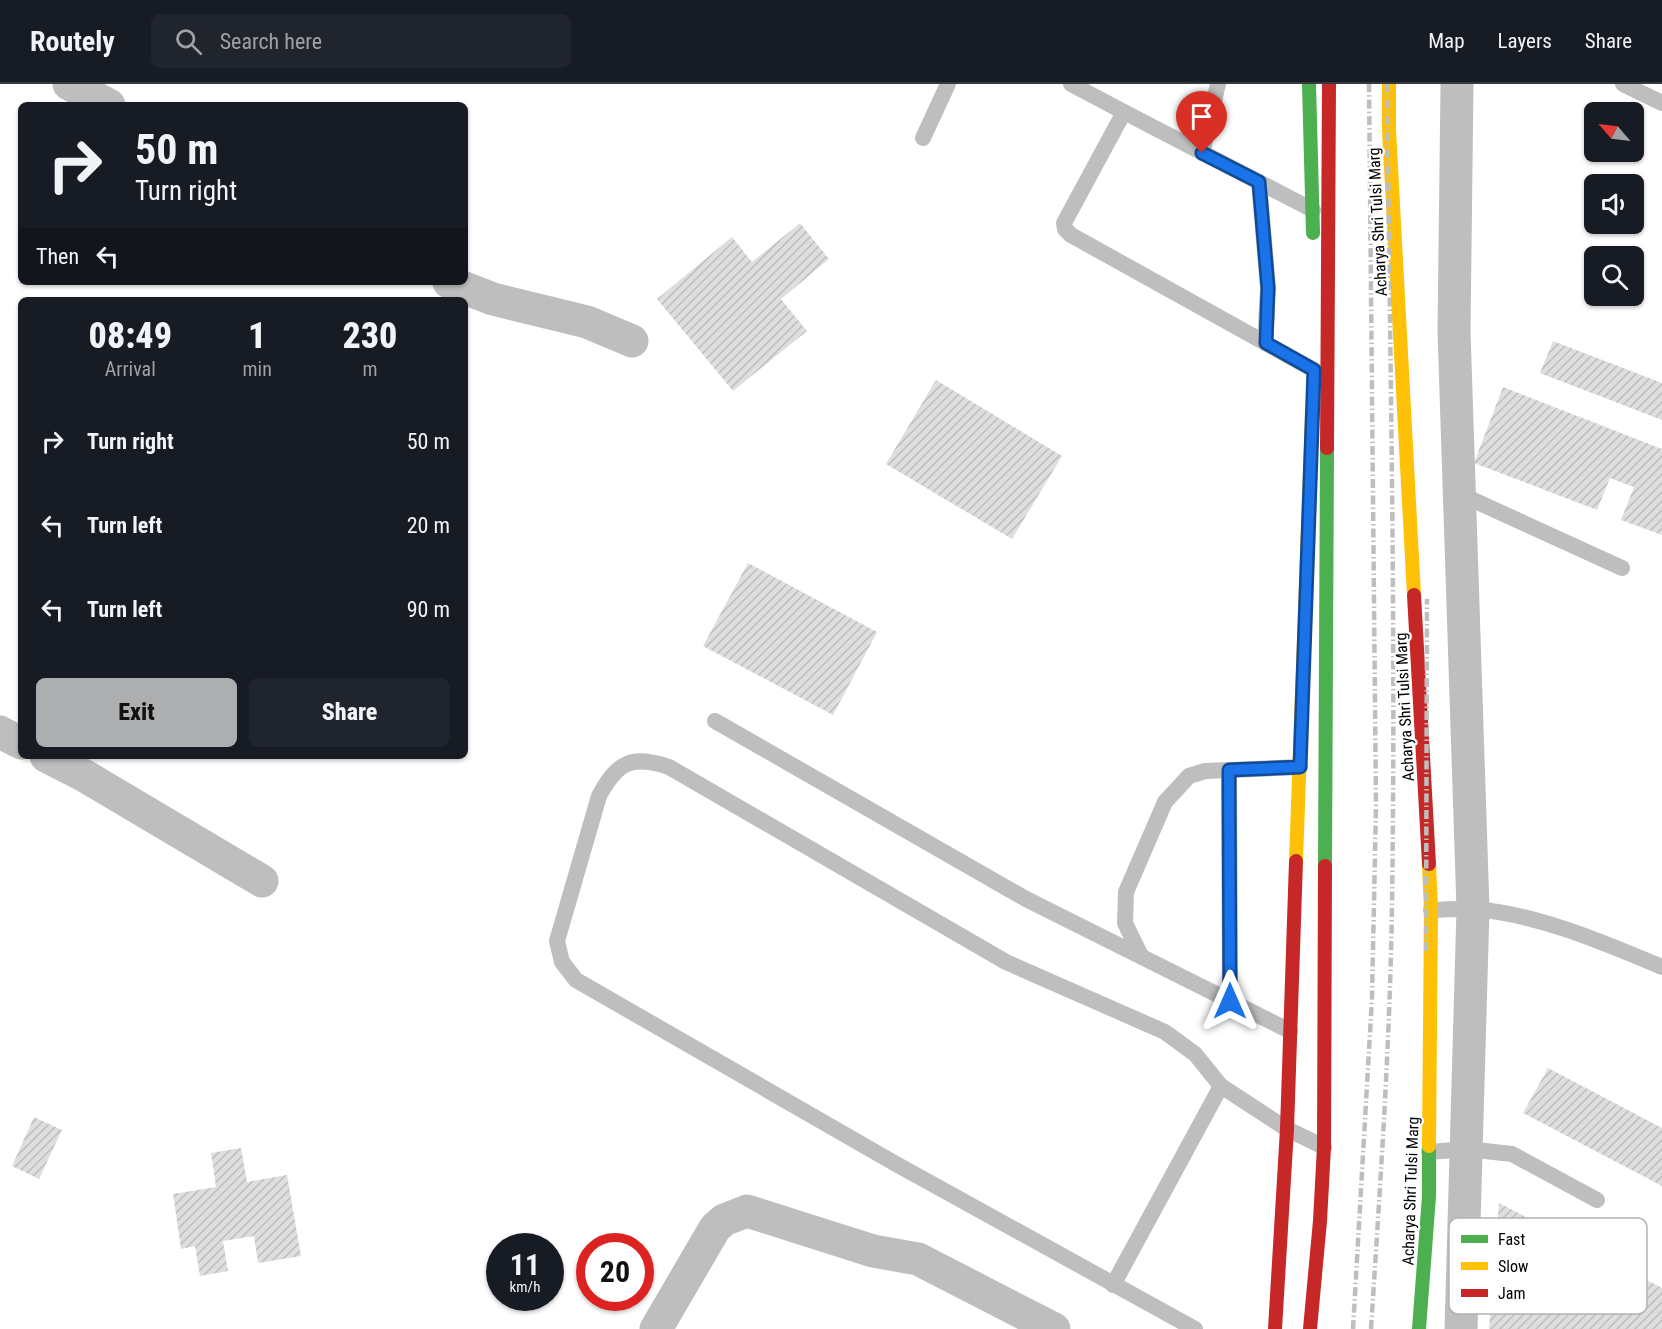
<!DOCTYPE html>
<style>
body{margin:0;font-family:"Roboto Condensed",sans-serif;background:#20242c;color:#f1f3f6;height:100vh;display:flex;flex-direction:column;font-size:22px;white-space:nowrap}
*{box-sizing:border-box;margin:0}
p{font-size:20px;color:#9ea1a6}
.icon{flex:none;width:33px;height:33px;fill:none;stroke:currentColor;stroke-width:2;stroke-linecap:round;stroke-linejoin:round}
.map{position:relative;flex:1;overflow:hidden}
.side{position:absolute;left:18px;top:213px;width:450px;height:462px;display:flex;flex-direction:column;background:#171b24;border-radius:9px;box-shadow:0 2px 4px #0004}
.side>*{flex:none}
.banner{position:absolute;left:18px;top:18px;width:450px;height:183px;border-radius:9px;box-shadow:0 2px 4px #0004;background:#171b24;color:#f1f3f6;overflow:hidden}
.needle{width:39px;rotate:298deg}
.tools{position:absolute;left:1584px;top:18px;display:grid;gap:12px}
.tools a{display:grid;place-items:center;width:60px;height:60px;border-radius:9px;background:#171b24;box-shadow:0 2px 4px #0004;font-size:30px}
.speed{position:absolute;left:486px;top:1149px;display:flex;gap:12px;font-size:30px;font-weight:700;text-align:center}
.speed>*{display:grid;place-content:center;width:78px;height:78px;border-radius:50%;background:#171b24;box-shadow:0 2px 4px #0004;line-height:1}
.speed small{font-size:15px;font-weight:400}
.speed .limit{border:9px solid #d22;background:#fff;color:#111}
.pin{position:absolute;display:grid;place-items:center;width:51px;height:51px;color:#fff;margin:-62px -26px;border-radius:50% 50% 50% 0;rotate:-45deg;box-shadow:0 0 6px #0007}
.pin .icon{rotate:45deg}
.me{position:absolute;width:66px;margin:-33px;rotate:0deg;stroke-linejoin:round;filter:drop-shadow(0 0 4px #0008)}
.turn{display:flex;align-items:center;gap:21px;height:126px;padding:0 18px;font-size:27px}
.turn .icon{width:78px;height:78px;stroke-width:2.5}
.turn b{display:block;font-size:42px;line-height:51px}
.then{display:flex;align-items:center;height:57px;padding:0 18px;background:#0003;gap:12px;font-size:22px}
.eta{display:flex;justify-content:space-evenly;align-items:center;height:102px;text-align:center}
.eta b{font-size:36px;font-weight:800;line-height:42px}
.button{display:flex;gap:12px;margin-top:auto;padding:12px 18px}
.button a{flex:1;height:69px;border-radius:9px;background:#adaeaf;color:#111;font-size:24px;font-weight:800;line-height:69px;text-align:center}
.button a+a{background:#20242c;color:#f1f3f6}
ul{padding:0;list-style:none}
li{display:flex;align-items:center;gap:18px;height:84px;padding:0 18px}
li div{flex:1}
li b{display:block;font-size:22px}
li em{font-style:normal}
header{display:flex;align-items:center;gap:36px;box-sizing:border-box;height:84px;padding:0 30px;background:#171b24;border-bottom:2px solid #363941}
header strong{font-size:28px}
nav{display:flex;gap:33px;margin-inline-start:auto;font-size:21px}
.search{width:420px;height:54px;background:#20242c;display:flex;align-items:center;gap:15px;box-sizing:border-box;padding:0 21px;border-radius:9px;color:#9ea1a6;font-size:22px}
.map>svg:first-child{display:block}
.building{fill:url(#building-hatch)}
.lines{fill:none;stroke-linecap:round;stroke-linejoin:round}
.lane{stroke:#bebebe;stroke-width:16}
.street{stroke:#bebebe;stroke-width:33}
.fast{stroke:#4caf50;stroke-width:14}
.slow{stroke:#ffc107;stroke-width:14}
.jam{stroke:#c62828;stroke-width:14}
.rail{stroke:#bebebe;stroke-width:4.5;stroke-dasharray:9 3 1.5 3;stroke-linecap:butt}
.route-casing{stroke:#114b97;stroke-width:15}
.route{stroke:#1a73e8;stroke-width:10}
.labels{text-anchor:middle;stroke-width:4.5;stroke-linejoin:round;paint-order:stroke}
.street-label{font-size:16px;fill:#000;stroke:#fff}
.key{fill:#fff;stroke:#b2b2b2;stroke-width:1.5}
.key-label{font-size:16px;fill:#000}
</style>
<header>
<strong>Routely</strong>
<div class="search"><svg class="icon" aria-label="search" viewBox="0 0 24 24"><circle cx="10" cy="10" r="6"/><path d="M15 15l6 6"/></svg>Search here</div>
<nav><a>Map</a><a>Layers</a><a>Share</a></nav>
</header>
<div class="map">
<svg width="1662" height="1245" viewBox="0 0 1662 1245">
<defs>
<pattern id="building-hatch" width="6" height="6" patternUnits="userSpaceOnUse" patternTransform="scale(1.5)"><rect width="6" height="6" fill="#dedede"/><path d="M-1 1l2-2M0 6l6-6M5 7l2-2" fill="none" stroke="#bdbdbd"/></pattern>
</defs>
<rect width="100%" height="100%" fill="#fff"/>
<!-- building -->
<g class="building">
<path d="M800,139L829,175L781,215L807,247L733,307L657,215L732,153L752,178Z"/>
<path d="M1553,257L1662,299V336L1540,289Z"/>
<path d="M936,296L1062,372L1012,455L886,380Z"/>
<path d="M1503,303L1662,365V451L1621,436L1634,403L1610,394L1597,426L1474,379Z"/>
<path d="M748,479L877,548L833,631L703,562Z"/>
<path d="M1548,984L1662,1044V1102L1523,1029Z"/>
<path d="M34,1033L62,1046L39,1095L12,1082Z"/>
<path d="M241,1064L247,1098L287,1091L301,1172L258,1179L254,1152L223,1157L228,1187L200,1192L195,1162L181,1165L173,1110L216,1103L211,1069Z"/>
<path d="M1499,1119L1662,1204V1245H1489Z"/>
</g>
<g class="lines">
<!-- lane -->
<g class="lane">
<path d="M1071,0L1124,28L1064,139L1065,145L1071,151L1314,286"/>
<path d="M1623,0L1662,19"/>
<path d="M1124,28L1313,126"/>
<path d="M923,54L948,0"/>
<path d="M1202,69L1218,0"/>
<path d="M1259,98L1268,204L1265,259"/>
<path d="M1460,410L1622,484"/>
<path d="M715,637L1026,815L1290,947"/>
<path d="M1229,686L1230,917"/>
<path d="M1431,826C1445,826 1459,824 1473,825C1535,829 1605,859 1662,883"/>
<path d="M1141,872L1125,839L1126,808L1165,718L1189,692L1205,687L1300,683"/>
<path d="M1429,1068L1467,1065L1512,1070L1597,1116"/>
<path d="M1113,1201L1221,1002"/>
<path d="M1195,1245L896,1080L576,896L562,878L557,857L599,712C618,677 632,671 669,683L1006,878L1165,948L1195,970L1221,1002L1287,1045L1324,1063"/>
</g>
<!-- street -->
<g class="street">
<path d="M69,0L109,21"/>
<path d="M1457,0L1454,247L1473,825L1461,1245"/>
<path d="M449,198L493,215L587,238L632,257"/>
<path d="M0,648L21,659"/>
<path d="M46,672L85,692L262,797"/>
<path d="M656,1245L715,1144L724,1136L747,1127L873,1167L918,1175L1054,1245"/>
</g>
<!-- fast -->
<g class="fast">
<path d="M1309,0L1313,149"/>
<path d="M1325,782L1327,364"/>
<path d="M1419,1245L1429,1112V1062"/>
</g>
<!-- slow -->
<g class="slow">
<path d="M1389,0V46L1414,511"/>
<path d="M1296,777L1312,333"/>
<path d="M1429,780L1431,826L1429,1062"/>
</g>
<!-- jam -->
<g class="jam">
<path d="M1327,364L1329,0"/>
<path d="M1414,511L1429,780"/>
<path d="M1275,1245L1287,1045L1296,777"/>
<path d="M1310,1245L1320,1137L1324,1063L1325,782"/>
</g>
<!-- rail -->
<g class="rail">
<path d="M1426,867L1427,515"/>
<path d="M1353,1245L1372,914L1376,722L1369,0"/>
<path d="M1371,1245C1380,1103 1390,962 1392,820C1396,547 1390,273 1387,0"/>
</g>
</g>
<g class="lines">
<defs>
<path id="route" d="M1202,69L1259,98L1268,204L1266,259L1314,286L1300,683L1229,686L1230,917"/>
</defs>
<!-- route casing -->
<use href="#route" class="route-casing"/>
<!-- route -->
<use href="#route" class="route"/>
</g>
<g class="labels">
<!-- street labels -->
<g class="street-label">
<text transform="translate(1377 138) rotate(-93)" y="6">Acharya Shri Tulsi Marg</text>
<text transform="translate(1404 623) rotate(-93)" y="6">Acharya Shri Tulsi Marg</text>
<text transform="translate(1410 1107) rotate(-88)" y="6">Acharya Shri Tulsi Marg</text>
</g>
</g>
<!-- legend -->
<rect x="1449" y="1134" width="198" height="96" rx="9" class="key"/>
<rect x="1461" y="1151" width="27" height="8" fill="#4caf50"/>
<rect x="1461" y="1178" width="27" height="8" fill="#ffc107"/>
<rect x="1461" y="1205" width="27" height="8" fill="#c62828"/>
<g class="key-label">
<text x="1498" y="1161">Fast</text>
<text x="1498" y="1188">Slow</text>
<text x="1498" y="1215">Jam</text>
</g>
</svg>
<div class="tools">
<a><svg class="needle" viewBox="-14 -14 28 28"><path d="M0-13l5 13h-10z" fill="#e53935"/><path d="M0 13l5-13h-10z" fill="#9ea1a6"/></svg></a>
<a><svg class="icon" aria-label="sound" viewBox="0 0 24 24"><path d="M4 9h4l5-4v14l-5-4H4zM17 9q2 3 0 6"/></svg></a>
<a><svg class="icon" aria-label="search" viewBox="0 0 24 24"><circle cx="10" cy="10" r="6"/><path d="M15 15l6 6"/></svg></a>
</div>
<div class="speed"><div>11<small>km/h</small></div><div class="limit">20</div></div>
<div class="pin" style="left:1202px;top:69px;background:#d93025"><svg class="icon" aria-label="arrive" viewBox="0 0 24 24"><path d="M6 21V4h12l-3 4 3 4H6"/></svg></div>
<svg class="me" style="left:1230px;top:917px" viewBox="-20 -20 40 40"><path d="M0-17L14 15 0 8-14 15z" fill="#1a73e8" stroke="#fff" stroke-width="4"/></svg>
<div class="banner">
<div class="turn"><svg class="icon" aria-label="right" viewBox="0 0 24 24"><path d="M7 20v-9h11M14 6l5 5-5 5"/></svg><div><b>50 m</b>Turn right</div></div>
<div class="then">Then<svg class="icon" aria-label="left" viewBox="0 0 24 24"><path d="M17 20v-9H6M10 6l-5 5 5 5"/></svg></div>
</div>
<section class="side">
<div class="eta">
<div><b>08:49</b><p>Arrival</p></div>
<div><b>1</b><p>min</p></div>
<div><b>230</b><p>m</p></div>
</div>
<ul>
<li><svg class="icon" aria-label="right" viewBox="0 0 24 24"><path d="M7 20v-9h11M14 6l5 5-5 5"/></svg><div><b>Turn right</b></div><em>50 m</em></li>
<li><svg class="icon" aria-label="left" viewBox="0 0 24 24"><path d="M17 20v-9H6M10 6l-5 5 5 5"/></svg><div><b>Turn left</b></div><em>20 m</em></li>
<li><svg class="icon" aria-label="left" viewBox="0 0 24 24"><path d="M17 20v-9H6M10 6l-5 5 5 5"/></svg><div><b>Turn left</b></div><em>90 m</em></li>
</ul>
<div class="button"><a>Exit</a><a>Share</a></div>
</section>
</div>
